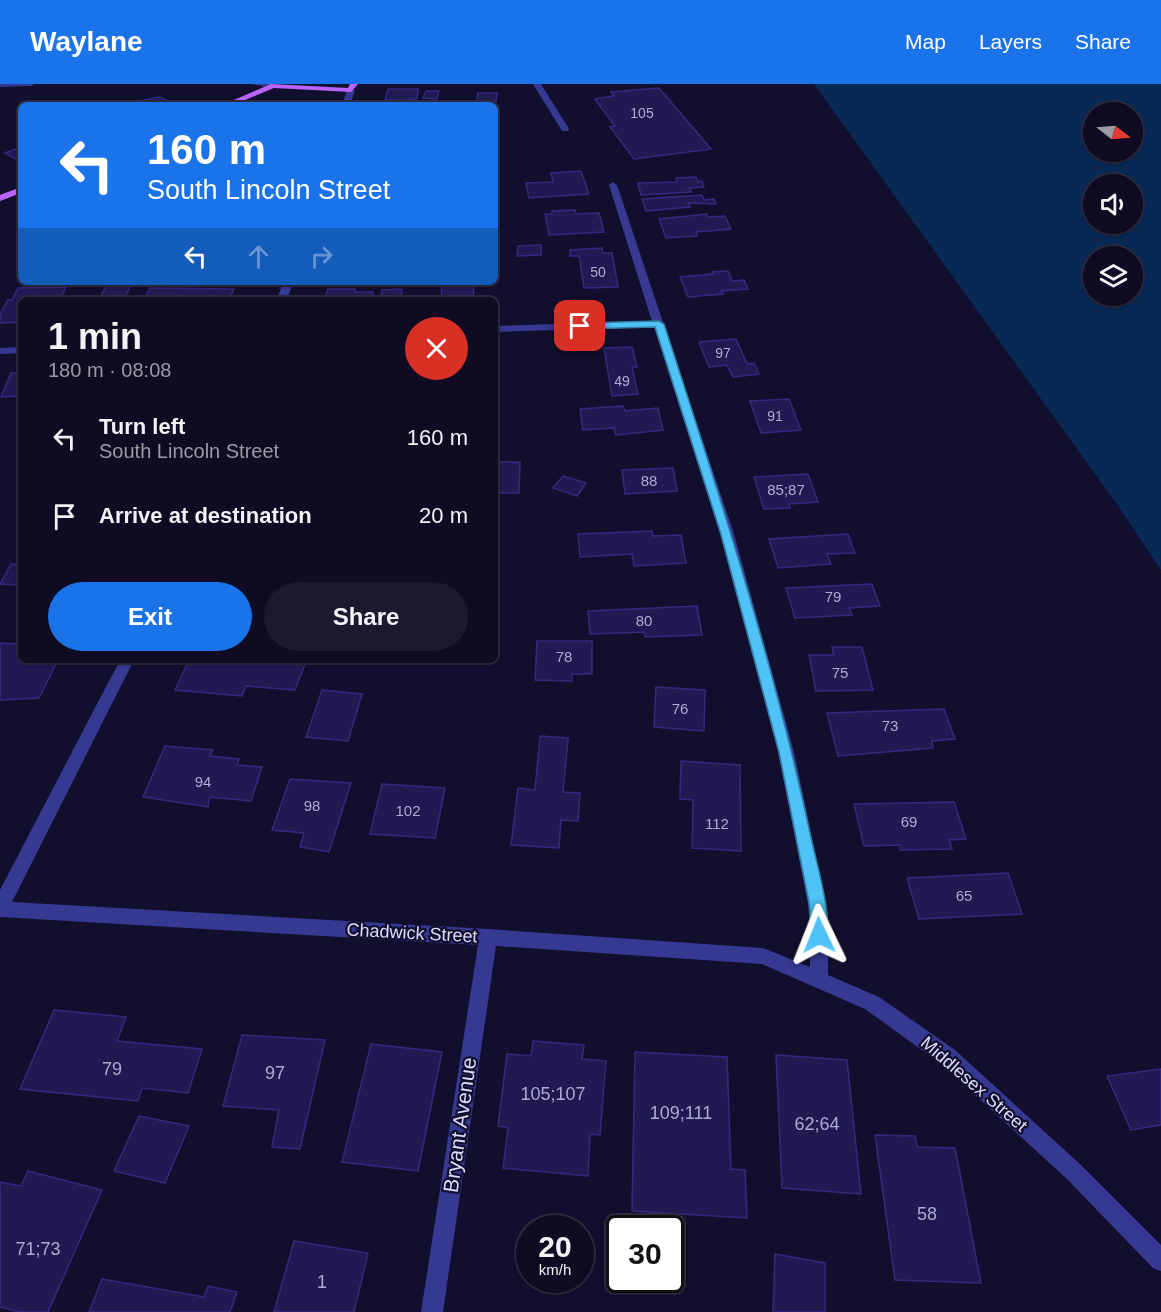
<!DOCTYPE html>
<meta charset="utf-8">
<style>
body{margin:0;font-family:Helvetica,sans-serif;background:#1c192f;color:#f1f3f6;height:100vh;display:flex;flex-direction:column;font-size:22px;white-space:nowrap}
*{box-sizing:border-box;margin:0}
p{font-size:20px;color:#9b9ba5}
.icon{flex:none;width:33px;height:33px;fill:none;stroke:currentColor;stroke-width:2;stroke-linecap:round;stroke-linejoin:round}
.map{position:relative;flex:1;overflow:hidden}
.details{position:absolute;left:18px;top:213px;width:480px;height:366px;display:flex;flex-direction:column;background:#0e0b22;border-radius:9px;box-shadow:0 2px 4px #0004,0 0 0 2px #2e2b40}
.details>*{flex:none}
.guide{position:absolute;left:18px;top:18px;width:480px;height:183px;border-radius:9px;box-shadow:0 2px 4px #0004,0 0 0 2px #2e2b40;background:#1a73e8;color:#fff;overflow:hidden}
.needle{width:39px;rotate:107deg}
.fabs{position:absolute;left:1083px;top:18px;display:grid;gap:12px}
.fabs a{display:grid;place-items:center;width:60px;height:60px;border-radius:50%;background:#0e0b22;box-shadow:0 2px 4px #0004,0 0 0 2px #2e2b40;font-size:30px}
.speed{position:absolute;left:516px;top:1131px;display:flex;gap:12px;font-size:30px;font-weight:700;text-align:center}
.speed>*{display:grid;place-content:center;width:78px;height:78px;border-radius:50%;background:#0e0b22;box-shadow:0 2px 4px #0004,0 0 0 2px #2e2b40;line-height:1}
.speed small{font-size:15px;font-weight:400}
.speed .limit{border:3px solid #111;border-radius:9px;background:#fff;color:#111}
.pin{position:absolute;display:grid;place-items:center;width:51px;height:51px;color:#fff;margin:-26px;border-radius:12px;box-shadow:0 3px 9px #0006}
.me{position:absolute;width:66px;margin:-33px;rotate:358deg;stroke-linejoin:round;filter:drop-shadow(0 0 4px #0008)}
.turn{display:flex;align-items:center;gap:21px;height:126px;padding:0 30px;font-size:27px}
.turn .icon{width:78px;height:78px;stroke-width:2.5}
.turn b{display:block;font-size:42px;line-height:51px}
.lanes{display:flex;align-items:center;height:57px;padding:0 30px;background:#0003;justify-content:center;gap:30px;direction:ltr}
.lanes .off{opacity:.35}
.round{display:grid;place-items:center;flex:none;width:63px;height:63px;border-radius:32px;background:#1c192f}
.head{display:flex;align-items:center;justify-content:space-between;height:102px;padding:0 30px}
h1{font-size:36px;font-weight:700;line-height:45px}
.action{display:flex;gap:12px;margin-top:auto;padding:12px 30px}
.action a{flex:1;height:69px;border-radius:36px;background:#1a73e8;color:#fff;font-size:24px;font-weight:700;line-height:69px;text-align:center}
.action a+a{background:#1c192f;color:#f1f3f6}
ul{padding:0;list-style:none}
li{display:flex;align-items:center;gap:18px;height:78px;padding:0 30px}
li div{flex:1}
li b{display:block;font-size:22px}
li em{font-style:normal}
header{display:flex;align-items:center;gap:36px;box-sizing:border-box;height:84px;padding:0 30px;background:#1a73e8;color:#fff}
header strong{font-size:28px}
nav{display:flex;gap:33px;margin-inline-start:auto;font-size:21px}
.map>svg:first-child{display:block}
.water{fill:#082954;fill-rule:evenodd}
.building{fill:#211951;stroke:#34297f;stroke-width:1.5}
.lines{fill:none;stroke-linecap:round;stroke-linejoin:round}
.minor{fill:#363991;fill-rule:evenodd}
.major{fill:#ba63ff;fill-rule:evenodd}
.route{fill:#4fc3f7;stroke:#337fa1;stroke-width:1.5}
.labels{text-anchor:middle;stroke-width:4.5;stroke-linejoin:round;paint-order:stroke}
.far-number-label{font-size:14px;fill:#aeabd4}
.number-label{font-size:15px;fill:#aeabd4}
.street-label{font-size:18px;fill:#dddcff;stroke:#120f2e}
.near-number-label{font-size:18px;fill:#aeabd4}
.near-street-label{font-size:21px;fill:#dddcff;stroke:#120f2e}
</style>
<header>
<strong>Waylane</strong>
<nav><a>Map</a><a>Layers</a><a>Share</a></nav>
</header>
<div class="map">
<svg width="1161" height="1228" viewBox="0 0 1161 1228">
<rect width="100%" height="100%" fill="#120f2e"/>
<!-- water -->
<path class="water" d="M814,0H1161V486L1121,426ZM1094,28H1132V68H1094ZM1094,100H1132V140H1094ZM1094,172H1132V212H1094Z"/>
<!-- building -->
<g class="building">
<path d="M659,4L711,65L634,75L610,43L615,42L595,15L614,12L611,8Z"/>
<path d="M388,5H418L417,15H410L409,19H402V16H385Z"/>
<path d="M426,7H439L437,15L423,14Z"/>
<path d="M478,9H497L495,23V21H476Z"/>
<path d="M159,13L179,21H136L138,20L135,18Z"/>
<path d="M21,63V78L5,69Z"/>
<path d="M581,87L589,110L529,114L526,99L553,98L551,89Z"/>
<path d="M696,93L698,98L702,97L704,103L689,104L691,108L641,111L638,99L677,98L676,94Z"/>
<path d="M702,111L704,116L714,115L716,120L688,119L690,123L646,127L642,115Z"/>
<path d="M575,126L576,130L599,129L604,148L549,151L545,130H552V127Z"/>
<path d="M707,130L708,133L725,132L731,145L696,148L697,152L666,154L659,135Z"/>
<path d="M541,161V171L517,172L518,162Z"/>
<path d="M602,164L603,169H612L618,203L584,204L579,172H570V166Z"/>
<path d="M728,187L732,197L744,196L748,205L721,207L723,210L688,213L680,193L713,190L712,188Z"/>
<path d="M442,198H474L473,216H441Z"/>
<path d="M108,199H132L124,215H99Z"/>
<path d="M66,203L60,216H21V238L0,239V230L8,216H12L18,204Z"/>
<path d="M150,204L234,205L229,216H144Z"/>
<path d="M328,205H355V208H373L372,216H324Z"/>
<path d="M402,205L401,216H381L382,206Z"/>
<path d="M736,255L747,280L754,279L759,290L733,293L727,281L709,283L699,258Z"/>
<path d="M632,263L637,283H632L638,310L612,312L604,264Z"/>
<path d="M11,289H21V312L1,313Z"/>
<path d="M789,315L801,346L761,349L750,317Z"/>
<path d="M623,322L625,327L658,324L663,346L616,351L614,344L583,346L580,325Z"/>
<path d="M495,378H520L519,409H495Z"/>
<path d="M673,384L677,407L625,410L622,386Z"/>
<path d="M808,390L818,418L789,420L790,424L764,425L754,393Z"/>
<path d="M563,392L586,399L577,412L553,404Z"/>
<path d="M652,447L653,452L681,451L686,479L634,482L632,470L580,473L578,450Z"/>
<path d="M848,450L855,469L827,470L831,480L778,484L769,455Z"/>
<path d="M11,480L21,481V501L0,500Z"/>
<path d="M872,500L880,522L849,524L852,531L795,534L786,504Z"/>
<path d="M697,522L702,551L645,553V548L590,550L588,527Z"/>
<path d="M537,557H592V590H572V597L535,596Z"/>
<path d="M0,559L21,560V576H58L39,614L0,616Z"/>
<path d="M832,563H862L873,606L816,607L809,571H834Z"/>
<path d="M189,576H286L306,578L295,606L246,602L242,612L175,606Z"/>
<path d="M656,603L705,606L704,647L654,643Z"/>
<path d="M322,606L362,610L348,657L306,653Z"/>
<path d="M944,625L955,655L932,657L933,664L838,672L827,629Z"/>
<path d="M540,652L568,654L563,708L580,709L578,737L561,736L559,764L511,761L518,704L535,706Z"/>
<path d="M165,662L213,666L210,672L239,675L237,681L262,683L251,717L210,713L208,723L143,713Z"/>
<path d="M681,677L740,681L741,767L692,764L693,716L680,715Z"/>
<path d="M290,695L351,699L329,768L300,763L304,749L272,746Z"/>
<path d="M382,700L445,704L435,754L370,750Z"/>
<path d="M954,718L966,755L949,756L952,765L900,766V761L864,762L854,720Z"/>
<path d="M1008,789L1022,830L919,835L907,794Z"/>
<path d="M54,926L126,933L117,957L202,965L188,1009L142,1004L138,1017L20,1005Z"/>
<path d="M242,951L325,956L300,1065L272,1063L279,1026L223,1022Z"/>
<path d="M533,957L584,961L582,975L606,977L600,1051L590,1050L588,1092L503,1084L508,1044L498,1042L507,970L531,972Z"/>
<path d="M371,960L442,968L418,1087L342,1078Z"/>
<path d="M635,968L727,973L731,1085L745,1086L747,1134L632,1127Z"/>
<path d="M776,971L847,976L861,1110L782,1104Z"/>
<path d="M1161,985V1041L1131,1046L1107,992Z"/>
<path d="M139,1032L189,1042L165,1099L114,1087Z"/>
<path d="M875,1051L915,1052L917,1063L955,1064L981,1199L895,1196Z"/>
<path d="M28,1087L102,1106L48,1228H20L0,1223V1098L21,1102Z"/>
<path d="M294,1157L368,1169L354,1228H274Z"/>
<path d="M775,1170L825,1179V1228H773Z"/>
<path d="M102,1195L204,1213L208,1202L237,1208L230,1228H89Z"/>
</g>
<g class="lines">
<!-- minor -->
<g class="minor">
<path d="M0,0H35L31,2L0,3Z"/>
<path d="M251,0H273L276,2L272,4Z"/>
<path d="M533,0H541L569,45L568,47H562Z"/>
<path d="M348,4L355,6L350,21H342Z"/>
<path d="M613,98L617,101L734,450L794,668L828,830V891L879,913L955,966L1081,1081L1161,1161V1187L1153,1184L1067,1095L941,980L865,925L762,880L496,862L443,1228H421L478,861L0,833V806L120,576H134L12,818L488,845L763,864L810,883V830L778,668L720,450L654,243L495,248V242L652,237L609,101Z"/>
<path d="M283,198H293L287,216H277Z"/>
<path d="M21,263V269L0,270V264Z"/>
</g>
<!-- major -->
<g class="major">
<path d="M271,0L348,4L350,0H358L351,8L274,4L233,21H222Z"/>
<path d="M21,103V109L0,117V111Z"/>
</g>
</g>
<!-- route -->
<path class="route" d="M659,237L664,240C719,409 774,579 811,754C816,777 834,837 825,856L819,859L813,856L811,851L809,818L779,668L721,450L655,243L580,245L575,242L580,239Z"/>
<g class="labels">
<!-- far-number labels -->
<g class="far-number-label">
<text x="642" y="34">105</text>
<text x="598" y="193">50</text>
<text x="723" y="274">97</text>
<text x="622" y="302">49</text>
<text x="775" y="337">91</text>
</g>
<!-- number labels -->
<g class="number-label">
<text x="649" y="402">88</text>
<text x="786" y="411">85;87</text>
<text x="833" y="518">79</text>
<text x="644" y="542">80</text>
<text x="564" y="578">78</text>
<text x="840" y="594">75</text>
<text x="680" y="630">76</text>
<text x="890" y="647">73</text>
<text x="203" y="703">94</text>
<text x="312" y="727">98</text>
<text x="408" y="732">102</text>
<text x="909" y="743">69</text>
<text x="717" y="745">112</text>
<text x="964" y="817">65</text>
</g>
<!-- street labels -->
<g class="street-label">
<text transform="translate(412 849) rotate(3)" y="6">Chadwick Street</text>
<text transform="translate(974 1000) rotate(41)" y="6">Middlesex Street</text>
</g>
<!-- near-number labels -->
<g class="near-number-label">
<text x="112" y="991">79</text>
<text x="275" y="995">97</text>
<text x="553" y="1016">105;107</text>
<text x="681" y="1035">109;111</text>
<text x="817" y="1046">62;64</text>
<text x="927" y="1136">58</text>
<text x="38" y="1171">71;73</text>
<text x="322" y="1204">1</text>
</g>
<!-- near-street labels -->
<g class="near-street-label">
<text transform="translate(460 1041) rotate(-82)" y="7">Bryant Avenue</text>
</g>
</g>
</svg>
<div class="fabs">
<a><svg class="needle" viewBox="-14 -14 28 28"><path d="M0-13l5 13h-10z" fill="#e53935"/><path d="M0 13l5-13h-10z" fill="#9b9ba5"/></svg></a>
<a><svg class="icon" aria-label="sound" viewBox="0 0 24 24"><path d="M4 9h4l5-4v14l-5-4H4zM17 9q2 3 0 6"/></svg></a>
<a><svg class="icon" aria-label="layers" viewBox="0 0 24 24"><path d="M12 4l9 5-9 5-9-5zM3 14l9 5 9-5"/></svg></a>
</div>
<div class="speed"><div>20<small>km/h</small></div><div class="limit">30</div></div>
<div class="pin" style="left:580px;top:242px;background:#d93025"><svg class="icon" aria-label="arrive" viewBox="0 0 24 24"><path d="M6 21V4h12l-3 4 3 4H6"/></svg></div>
<svg class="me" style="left:819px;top:851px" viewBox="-20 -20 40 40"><path d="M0-17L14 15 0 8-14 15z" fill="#4fc3f7" stroke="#fff" stroke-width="4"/></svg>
<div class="guide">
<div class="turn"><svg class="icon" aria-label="left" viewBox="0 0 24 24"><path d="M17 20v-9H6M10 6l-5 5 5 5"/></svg><div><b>160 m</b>South Lincoln Street</div></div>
<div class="lanes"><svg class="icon" aria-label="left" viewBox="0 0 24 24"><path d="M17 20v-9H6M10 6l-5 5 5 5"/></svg><svg class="icon off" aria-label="ahead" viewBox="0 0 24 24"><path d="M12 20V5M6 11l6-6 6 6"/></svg><svg class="icon off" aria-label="right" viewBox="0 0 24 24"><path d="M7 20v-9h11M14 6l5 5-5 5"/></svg></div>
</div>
<section class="details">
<div class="head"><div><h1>1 min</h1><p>180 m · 08:08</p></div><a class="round" style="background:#d93025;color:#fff"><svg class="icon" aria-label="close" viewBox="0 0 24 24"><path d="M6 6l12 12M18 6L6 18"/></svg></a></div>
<ul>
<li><svg class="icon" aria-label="left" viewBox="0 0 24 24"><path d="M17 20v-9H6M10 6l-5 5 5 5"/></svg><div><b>Turn left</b><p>South Lincoln Street</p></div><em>160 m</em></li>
<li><svg class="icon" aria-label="arrive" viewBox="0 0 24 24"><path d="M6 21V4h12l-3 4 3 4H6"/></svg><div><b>Arrive at destination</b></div><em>20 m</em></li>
</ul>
<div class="action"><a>Exit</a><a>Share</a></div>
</section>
</div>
